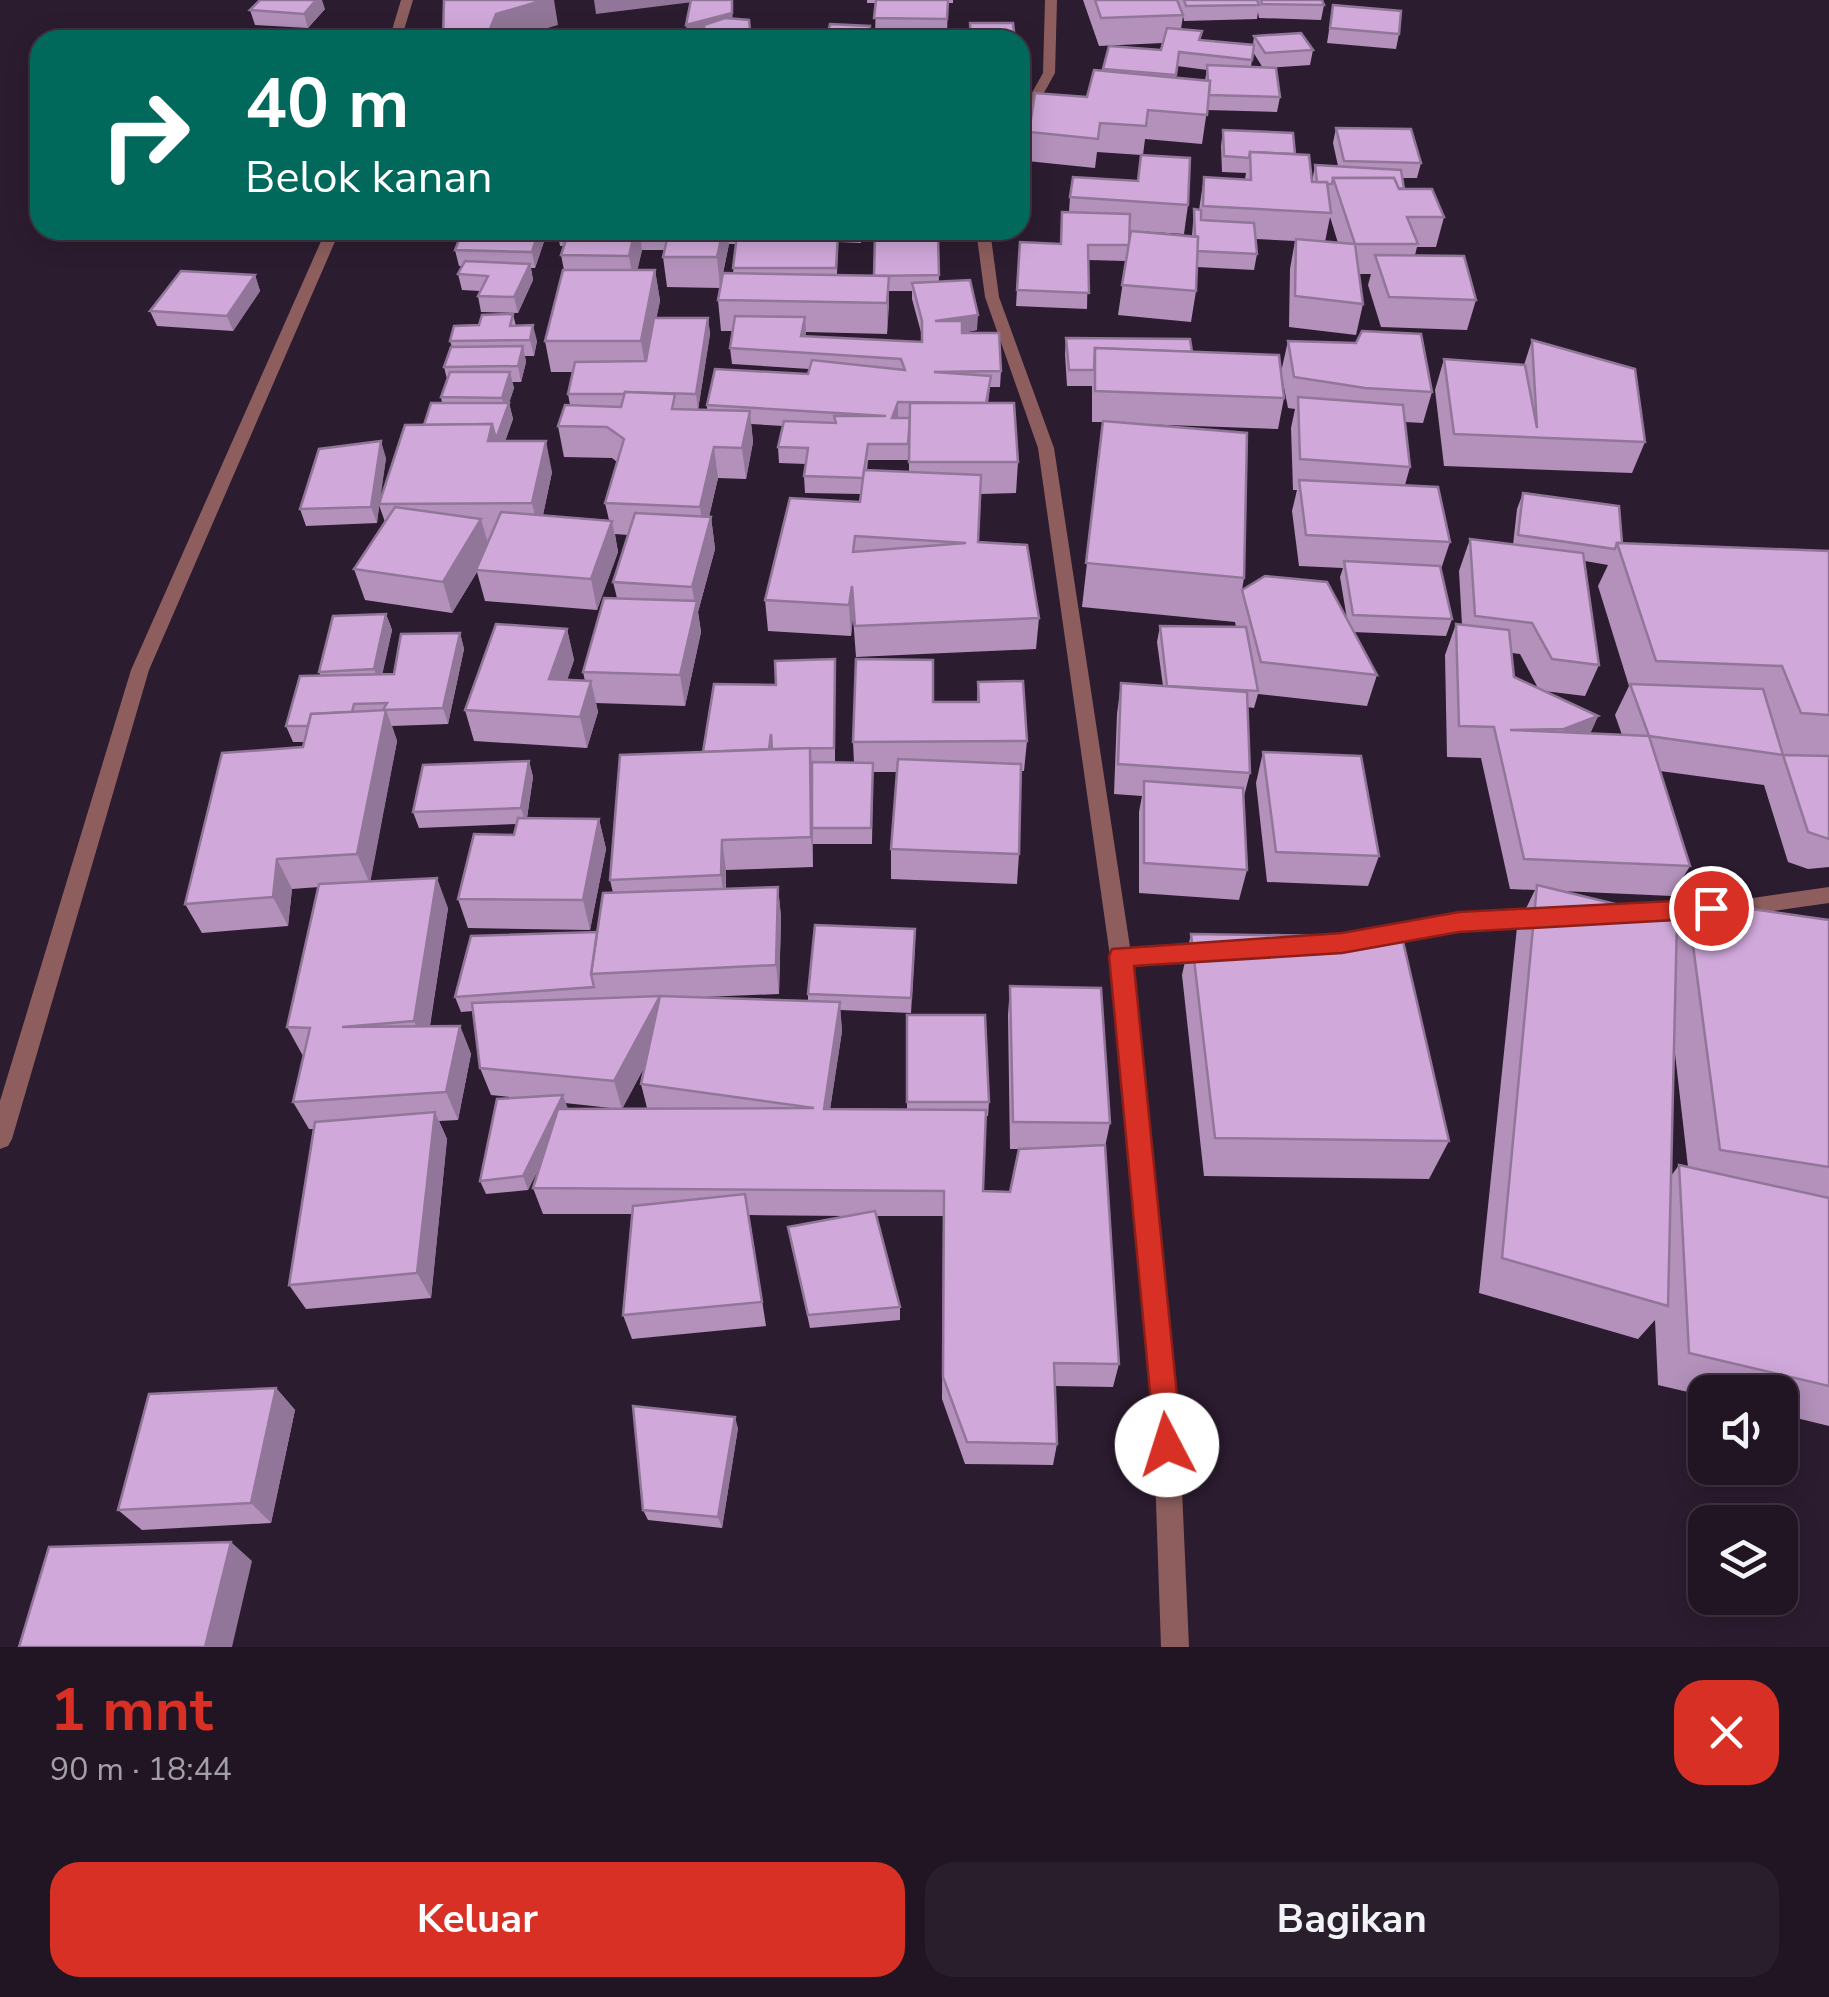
<!DOCTYPE html>
<html lang="id">
<meta charset="utf-8">
<style>
body{margin:0;font-family:"Nunito Sans",sans-serif;background:#291e2c;color:#f1f3f6;height:100vh;display:flex;flex-direction:column;font-size:38px;white-space:nowrap}
*{box-sizing:border-box;margin:0}
p{font-size:32px;color:#a29fa6}
.icon{flex:none;width:55px;height:55px;fill:none;stroke:currentColor;stroke-width:2;stroke-linecap:round;stroke-linejoin:round}
.map{position:relative;height:1647px;overflow:hidden}
.details{display:flex;flex-direction:column;background:#211524;flex:1}
.details>*{flex:none}
.banner{position:absolute;left:30px;top:30px;width:1000px;height:210px;border-radius:30px;box-shadow:0 5px 25px #0003,0 0 0 2px #3e3441;background:#00695c;color:#fff;overflow:hidden}
.buttons{position:absolute;left:1688px;top:1375px;display:grid;gap:20px}
.buttons a{display:grid;place-items:center;width:110px;height:110px;border-radius:20px;background:#211524;box-shadow:0 5px 25px #0003,0 0 0 2px #3e3441;font-size:50px}
.pin{position:absolute;display:grid;place-items:center;width:85px;height:85px;color:#fff;margin:-42px;border:5px solid #fff;border-radius:50%;box-shadow:0 2px 10px #0007}
.me{position:absolute;width:110px;margin:-55px;rotate:355deg;stroke-linejoin:round;filter:drop-shadow(0 0 8px #0008)}
.turn{display:flex;align-items:center;gap:35px;height:210px;padding:0 50px;font-size:45px}
.turn .icon{width:130px;height:130px;stroke-width:2.5}
.turn b{display:block;font-size:70px;line-height:85px}
.round{display:grid;place-items:center;flex:none;width:105px;height:105px;border-radius:30px;background:#291e2c}
.headline{display:flex;align-items:center;justify-content:space-between;height:170px;padding:0 50px}
h1{font-size:60px;font-weight:700;line-height:75px;color:#d93025}
.cta{display:flex;gap:20px;margin-top:auto;padding:20px 50px}
.cta a{flex:1;height:115px;border-radius:30px;background:#d93025;color:#fff;font-size:40px;font-weight:700;line-height:115px;text-align:center}
.cta a+a{background:#291e2c;color:#f1f3f6}
.map>svg:first-child{display:block}
.lines{fill:none;stroke-linecap:round;stroke-linejoin:round}
.minor{fill:#8e5e5e;fill-rule:evenodd}
.wall{fill:#b391bb;fill-rule:evenodd}
.shaded-wall{fill:#927699}
.building{fill:#d0a9da;stroke:#927699;stroke-width:2.5;fill-rule:evenodd}
.route{fill:#d93025;stroke:#8d1f18;stroke-width:2.5}
</style>
<div class="map">
<svg width="1829" height="1647" viewBox="0 0 1829 1647">
<rect width="100%" height="100%" fill="#2c1c30"/>
<g class="lines">
<!-- minor -->
<g class="minor">
<path d="M401,0H413L401,40H389Z"/>
<path d="M1045,0H1057L1055,73L1026,125L1020,129V114L1043,73Z"/>
<path d="M326,230H340L149,670L12,1139L8,1146L0,1149V1101L131,670Z"/>
<path d="M976,230H990L999,297L1054,448L1130,947L1210,943L1218,946L1221,952L1218,958L1210,961L1133,964L1180,1445L1189,1647H1161L1154,1445L1110,956L1038,448L985,297Z"/>
<path d="M1829,887V903L1746,915L1622,922L1615,920L1612,914L1615,908L1622,906L1746,899Z"/>
<path d="M1548,910L1555,912L1558,918L1555,924L1548,926L1459,930L1359,950L1351,947L1348,941L1351,935L1359,932L1459,914Z"/>
</g>
</g>
<!-- wall -->
<g class="wall">
<path d="M867,0H953V3H948L947,34L875,33L876,3H867Z"/>
<path d="M1083,0H1322L1324,5L1321,20L1259,18L1258,12L1257,19L1184,21L1183,16L1181,29L1202,31L1200,40L1253,45L1254,36L1313,50L1310,65L1265,68L1280,97L1277,112L1207,110L1202,144L1145,139L1143,155L1188,205L1184,234L1136,231L1192,236L1194,209L1199,210L1204,177L1245,179L1246,173L1222,172L1221,146L1223,130L1295,154L1312,182L1315,165L1338,166L1333,143L1336,128L1421,163L1417,178H1402L1404,189L1444,217L1436,247H1417L1415,255L1476,300L1467,330L1381,327L1368,285L1371,274H1359L1363,304L1356,335L1289,327L1290,269L1295,241L1256,239L1257,254L1254,270L1197,267L1196,291L1191,322L1118,315L1126,261L1088,260L1087,309L1016,306L1020,242L1060,244L1069,212L1070,197L1138,181L1141,155L1097,152L1095,168L1027,161L1029,132L1087,97L1103,71L1109,46L1161,50L1163,43L1099,46ZM1253,52L1263,68L1251,67ZM1177,66L1207,70L1205,80L1176,78ZM1330,217L1331,220L1338,243L1325,242Z"/>
<path d="M1333,5L1399,34L1396,49L1327,43Z"/>
<path d="M325,9L308,28L255,25L250,10Z"/>
<path d="M548,230L535,268H531L533,280L518,313L481,312L478,296L480,291L462,290L458,274L462,266H459L455,250Z"/>
<path d="M557,230H782L781,235L802,234V230H862L861,243L838,242L837,275L874,276L878,230H962L933,231V237H938L939,281L977,330L962,333L1001,371L1000,387H990L988,403L1018,462L1016,493L981,494L978,542L1039,618L1036,649L856,657L853,617L851,636L768,631L765,600L860,502L861,494L805,493L804,476L806,464L779,463L778,447L783,426L751,424L753,442L746,479L718,478L709,517H711L715,549L698,612L701,632L685,706L596,703L598,712L587,748L474,741L465,710L567,629L574,660L567,680L585,681L583,672L617,598L613,582L628,535L615,534L618,552L597,610L485,601L477,572L452,613L365,600L354,569L385,522L379,505L377,523L306,526L300,509L386,458L379,503L424,425L442,403L441,397L447,379L444,367L452,347L450,341L479,325L513,314L516,326L537,341L534,356H525L526,362L521,382H512L514,388L509,403L513,419L505,441L552,472L543,515L609,520L605,503L617,462L612,458L564,457L558,426L570,405L568,394L573,372H551L545,341L564,270L561,255L564,246H560ZM729,244H736L733,273L721,283ZM642,250H664L663,257L667,287L720,288L718,300L721,331H733L730,348L732,364L809,369L808,374L707,405V410H698L710,334L708,318H656L660,301L655,270H637ZM889,291H912V299L922,336V342L805,336L806,332L887,334ZM909,444V472L867,470L868,460H908Z"/>
<path d="M255,275L260,291L233,331L157,326L150,311Z"/>
<path d="M1066,338L1192,352L1284,398L1278,429L1139,424L1244,578L1242,590L1347,619L1340,577L1343,568L1299,566L1292,511L1297,490H1293L1291,428L1295,409L1288,408L1281,372L1288,341L1432,392L1423,423L1405,422L1410,467L1405,485L1450,542L1441,569L1452,619L1446,636L1353,632L1377,675L1367,706L1258,694L1254,708L1247,707L1250,773L1243,800L1247,870L1239,900L1139,893V812L1142,796L1114,794L1117,714L1121,683L1163,686L1157,642L1160,626L1236,627L1235,622L1082,607L1103,422H1092V386H1067L1065,354Z"/>
<path d="M1532,340L1645,442L1632,473L1444,466L1435,390L1444,359L1524,365Z"/>
<path d="M1523,493L1622,543L1829,551V867L1808,869L1788,862L1764,785L1660,771L1690,866L1672,896L1561,891L1675,918L1687,900L1829,920V1426L1780,1414V1392H1705V1396L1658,1385L1655,1320L1638,1339L1479,1293L1517,927L1535,890L1510,889L1481,758L1447,757L1445,655L1456,624L1462,625L1459,571L1470,539L1513,545L1517,509ZM1585,561L1608,565L1598,586L1629,686L1615,715L1622,735L1590,734L1598,716L1544,691L1585,696L1599,665ZM1512,653L1520,654L1538,688L1514,677ZM1674,1045L1688,1167L1679,1165L1671,1176Z"/>
<path d="M386,614L392,630L382,674H394L460,633L464,649L448,724L392,726L397,741L370,881L448,908L430,1026H460L471,1054L458,1120L439,1121L447,1139L431,1298L306,1309L289,1285L314,1129H309L293,1102L303,1056L287,1027L319,887L292,889L288,926L202,933L185,904L303,747L305,742H293L286,726L321,676L319,672Z"/>
<path d="M835,659V763H854L853,742L933,702H977L978,682L1027,741L1024,771H1021L1019,854L1017,884L891,879V849L897,772H873L872,844H813V867L726,870V889L778,887L781,917L779,994L703,997L808,1001V994L915,944L911,1013L840,1010L842,1031L830,1109H907V1015L989,1102L988,1116H985L983,1191L1010,1192L1019,1149H1010L1008,1015L1010,986L1110,1123L1105,1147L1119,1364L1113,1387L1055,1386L1057,1444L1053,1465L965,1464L942,1399L943,1216H877L900,1307V1320L810,1328L788,1227L848,1216L749,1215L766,1326L632,1339L623,1315L632,1214H543L533,1188L540,1166L528,1190L486,1194L480,1181L518,1098L491,1095L480,1068L473,1011L461,1012L455,997L597,932L613,893L610,880L703,752L776,685ZM645,1066L641,1084L647,1108L622,1109ZM565,1103L620,1109H567Z"/>
<path d="M1263,752L1379,856L1368,886L1267,882L1256,783Z"/>
<path d="M529,761L533,777L527,818L599,819L606,849L590,930L468,928L458,899L514,835L517,824L419,828L413,812Z"/>
<path d="M1191,934L1449,1141L1429,1179L1204,1176L1182,975Z"/>
<path d="M276,1388L295,1410L271,1523L142,1530L118,1510Z"/>
<path d="M738,1428L722,1528L648,1520L643,1510Z"/>
</g>
<!-- shaded-wall -->
<g class="shaded-wall">
<path d="M316,0H322L325,9L308,28L304,14Z"/>
<path d="M544,0H554L558,25L507,40H486L496,14Z"/>
<path d="M594,0H709L596,14Z"/>
<path d="M732,0L733,27L688,39L686,25Z"/>
<path d="M539,230H548L535,268L532,252Z"/>
<path d="M635,230H639L642,250L634,286L629,256Z"/>
<path d="M723,230H727L729,244L720,288L717,257Z"/>
<path d="M530,264L533,280L518,313L514,297Z"/>
<path d="M655,270L660,301L646,371L641,341Z"/>
<path d="M255,275L260,291L233,331L227,316Z"/>
<path d="M889,276V307L887,334V303Z"/>
<path d="M978,315L977,330L935,337V321Z"/>
<path d="M805,317L806,333L802,352L801,336Z"/>
<path d="M708,318L710,334L698,410L696,394Z"/>
<path d="M533,325L537,341L534,356L530,340Z"/>
<path d="M523,346L526,362L521,382L518,366Z"/>
<path d="M510,372L514,388L509,403L513,419L500,456L488,441L492,424L506,412L502,398Z"/>
<path d="M898,402V418H892Z"/>
<path d="M750,411L753,442L746,479L742,448Z"/>
<path d="M381,441L386,458L377,523L371,507Z"/>
<path d="M546,441L552,472L539,534L532,503Z"/>
<path d="M714,447L718,478L704,538L700,507Z"/>
<path d="M711,517L715,549L698,612L701,632L685,706L680,675L695,607L692,587Z"/>
<path d="M481,519L490,550L476,570L477,572L452,613L443,582Z"/>
<path d="M612,521L618,552L597,610L591,579Z"/>
<path d="M852,586L853,617L851,636L849,605Z"/>
<path d="M386,614L392,630L380,685L374,669Z"/>
<path d="M567,629L574,660L557,710L549,679Z"/>
<path d="M460,633L464,649L448,724L443,708Z"/>
<path d="M591,681L598,712L587,748L580,717Z"/>
<path d="M386,710L397,741L370,884L357,854Z"/>
<path d="M1598,716L1584,746L1550,760L1564,729Z"/>
<path d="M810,748L813,778V867L811,837Z"/>
<path d="M529,761L533,777L526,824L521,808Z"/>
<path d="M599,819L606,849L590,930L583,900Z"/>
<path d="M722,840L726,870L725,905L721,875Z"/>
<path d="M277,859L292,889L288,926L273,897Z"/>
<path d="M437,878L448,908L426,1049L414,1021Z"/>
<path d="M778,887L781,917L779,994L776,965Z"/>
<path d="M660,996L667,1024L622,1109L614,1081Z"/>
<path d="M840,1002L842,1031L826,1136L824,1109Z"/>
<path d="M460,1026L471,1054L458,1120L446,1092Z"/>
<path d="M563,1095L568,1109L528,1190L523,1176Z"/>
<path d="M435,1112L447,1139L431,1298L417,1273Z"/>
<path d="M276,1388L295,1410L271,1523L251,1503Z"/>
<path d="M735,1417L738,1428L722,1528L718,1517Z"/>
<path d="M231,1542L252,1561L232,1647H205Z"/>
</g>
<!-- building -->
<g class="building">
<path d="M260,0H316L304,14L250,10Z"/>
<path d="M444,0H544L496,14L486,39L443,40Z"/>
<path d="M691,0H732V13L686,25Z"/>
<path d="M876,0H948L947,19L874,18Z"/>
<path d="M1095,0H1177L1183,15L1101,18Z"/>
<path d="M1184,0H1257L1259,5L1186,6Z"/>
<path d="M1261,0H1322L1324,5L1262,4Z"/>
<path d="M1333,5L1401,11L1399,34L1330,28Z"/>
<path d="M725,18L749,20L751,40H704V25Z"/>
<path d="M970,23H1013L1015,40H971Z"/>
<path d="M830,24L870,26L868,40H826Z"/>
<path d="M1167,28L1202,31L1199,40L1254,45L1252,60L1179,52L1176,75L1103,69L1109,46L1161,50Z"/>
<path d="M1301,33L1313,50L1265,53L1254,36Z"/>
<path d="M1207,65L1276,68L1280,97L1209,95L1210,81H1208Z"/>
<path d="M1094,70L1210,81L1207,115L1148,110L1146,126L1100,123L1098,139L1029,132L1035,93L1087,97Z"/>
<path d="M1336,128L1411,129L1421,163L1344,161Z"/>
<path d="M1223,130L1293,133L1295,154L1250,152L1249,158L1224,156Z"/>
<path d="M1250,152L1309,155L1312,182H1327L1331,213L1203,206L1204,177L1251,180Z"/>
<path d="M1141,155L1190,158L1188,205L1070,197L1073,177L1138,181Z"/>
<path d="M1315,165L1401,170L1404,189L1398,188L1394,178H1333L1332,184H1328L1327,182H1317Z"/>
<path d="M1333,178H1394L1399,189H1432L1444,217H1407L1418,244H1355L1363,304L1295,296L1296,239L1355,244Z"/>
<path d="M1194,209L1201,210V220L1254,223L1257,254L1197,251L1198,237L1195,236Z"/>
<path d="M1062,212L1130,214L1129,245H1088L1089,293L1017,290L1020,242L1061,244Z"/>
<path d="M463,230H539L532,252L455,250Z"/>
<path d="M569,230H635L629,256L561,255Z"/>
<path d="M669,230H723L717,257H663Z"/>
<path d="M1131,231L1198,237L1196,291L1122,285Z"/>
<path d="M838,234L836,268H733L737,235Z"/>
<path d="M875,237H938L939,275L874,276Z"/>
<path d="M1375,255L1464,256L1476,300L1389,297Z"/>
<path d="M465,261L530,264L514,297L478,296L488,276L458,274Z"/>
<path d="M563,270H655L641,341H545Z"/>
<path d="M181,271L255,275L227,316L150,311Z"/>
<path d="M723,273L889,276L887,303L718,300Z"/>
<path d="M970,280L978,315L935,321H962V333H999L1001,371L934,372L991,376L986,403L898,402L892,418H910L908,444H868L863,478L804,476L808,448L778,447L784,421L836,423L834,416H886L707,405L715,369L808,374L812,360L905,370L901,359L730,348L735,316L805,317L801,336L922,342V321L912,283Z"/>
<path d="M513,314L510,326L533,325L530,340L450,341L454,326L479,325L482,315Z"/>
<path d="M654,318H708L696,394L625,392L624,394H568L575,362L646,361Z"/>
<path d="M1362,331L1421,334L1432,392L1365,388L1294,377L1288,341L1356,343Z"/>
<path d="M1066,338L1190,339L1192,352L1095,348L1094,370H1069Z"/>
<path d="M1532,340L1635,369L1645,442L1454,434L1444,359L1525,365L1537,428Z"/>
<path d="M523,346L518,366L444,367L451,347Z"/>
<path d="M1095,348L1279,355L1284,398L1095,391Z"/>
<path d="M450,372H510L502,398L441,397Z"/>
<path d="M625,392L675,394L672,409L750,411L742,448L714,447L700,507L605,503L624,439L607,427L558,426L565,405L621,407Z"/>
<path d="M1298,397L1403,405L1410,467L1300,459Z"/>
<path d="M431,403H509L496,439L492,424L424,425Z"/>
<path d="M910,403H1014L1018,462H909Z"/>
<path d="M1103,421L1247,433L1244,578L1086,563Z"/>
<path d="M492,424L488,441H546L532,503L379,504L405,425Z"/>
<path d="M381,441L371,507L300,509L319,449Z"/>
<path d="M864,470L981,475L978,542L1027,545L1039,618L855,626L852,586L849,605L765,600L790,498L860,502ZM855,536L966,543L853,552Z"/>
<path d="M1299,480L1438,487L1450,542L1306,535Z"/>
<path d="M1523,493L1619,506L1622,543H1617L1615,549L1518,535Z"/>
<path d="M395,507L481,519L443,582L354,569Z"/>
<path d="M501,512L612,521L591,579L476,570Z"/>
<path d="M635,513L711,517L692,587L613,582Z"/>
<path d="M1470,539L1583,553L1599,665L1552,659L1532,623L1475,616Z"/>
<path d="M1617,543L1829,551V715L1801,713L1782,666L1656,661Z"/>
<path d="M1344,561L1440,566L1452,619L1353,615Z"/>
<path d="M1265,576L1327,582L1377,675L1261,662L1242,590Z"/>
<path d="M604,598L697,601L680,675L583,672Z"/>
<path d="M386,614L374,669L319,672L333,616Z"/>
<path d="M496,624L567,629L549,679L591,681L580,717L465,710Z"/>
<path d="M1456,624L1509,630L1514,677L1598,716L1564,729L1510,730L1649,736L1690,866L1524,859L1494,727L1459,726Z"/>
<path d="M1160,626L1246,627L1258,691L1167,686Z"/>
<path d="M460,633L443,708L383,710L387,703L354,704L352,712L311,714L308,726H286L300,676L394,674L401,634Z"/>
<path d="M835,659L834,748L772,749L771,734L769,749L703,752L714,684L776,685L775,661Z"/>
<path d="M856,659L933,660V702H979L978,682L1023,681L1027,741L853,742Z"/>
<path d="M1121,683L1247,692L1250,773L1118,764Z"/>
<path d="M1630,684L1763,689L1783,755L1649,736Z"/>
<path d="M386,710L357,854L277,859L273,897L185,904L222,753L303,747L311,714Z"/>
<path d="M810,748L811,837L722,840L721,875L610,880L620,755Z"/>
<path d="M1263,752L1361,756L1379,856L1276,852Z"/>
<path d="M1783,755L1829,756V839L1808,832Z"/>
<path d="M898,759L1021,764L1019,854L891,849Z"/>
<path d="M529,761L521,808L413,812L423,765Z"/>
<path d="M812,762L873,763L871,828H812Z"/>
<path d="M1144,781L1243,788L1247,870L1144,863Z"/>
<path d="M518,818L599,819L583,900L458,899L474,834L514,835Z"/>
<path d="M437,878L414,1021L342,1027L460,1026L446,1092L293,1102L310,1028L287,1027L319,884Z"/>
<path d="M1537,885L1677,919L1668,1306L1502,1258Z"/>
<path d="M778,887L776,965L591,974L603,893Z"/>
<path d="M1687,900L1829,920V1167L1720,1150Z"/>
<path d="M815,925L915,929L911,998L808,994Z"/>
<path d="M597,932L591,974L594,987L455,997L471,936Z"/>
<path d="M1191,934L1402,937L1449,1141L1215,1138Z"/>
<path d="M1010,986L1101,988L1110,1123L1013,1122Z"/>
<path d="M660,996L614,1081L480,1068L472,1003L660,996L840,1002L824,1109L986,1110L983,1191L1010,1192L1019,1149L1105,1145L1119,1364L1054,1363L1057,1444L967,1442L943,1377L944,1191L533,1188L558,1109L814,1108L641,1084Z"/>
<path d="M907,1015H985L989,1102H907Z"/>
<path d="M563,1095L523,1176L480,1181L497,1099Z"/>
<path d="M435,1112L417,1273L289,1285L315,1122Z"/>
<path d="M1679,1165L1829,1198V1386L1689,1353Z"/>
<path d="M745,1194L762,1302L623,1315L633,1206Z"/>
<path d="M875,1211L900,1307L808,1315L788,1227Z"/>
<path d="M276,1388L251,1503L118,1510L149,1394Z"/>
<path d="M633,1406L735,1417L718,1517L643,1510Z"/>
<path d="M231,1542L205,1647H19L49,1547Z"/>
</g>
<!-- route -->
<path class="route" d="M1711,899L1723,908L1711,918L1459,932L1342,953L1134,966L1182,1445L1177,1456L1167,1460L1156,1456L1109,956L1112,949L1342,933L1459,912Z"/>
</svg>
<div class="buttons">
<a><svg class="icon" aria-label="sound" viewBox="0 0 24 24"><path d="M4 9h4l5-4v14l-5-4H4zM17 9q2 3 0 6"/></svg></a>
<a><svg class="icon" aria-label="layers" viewBox="0 0 24 24"><path d="M12 4l9 5-9 5-9-5zM3 14l9 5 9-5"/></svg></a>
</div>
<div class="pin" style="left:1711px;top:908px;background:#d93025"><svg class="icon" aria-label="arrive" viewBox="0 0 24 24"><path d="M6 21V4h12l-3 4 3 4H6"/></svg></div>
<svg class="me" style="left:1167px;top:1445px" viewBox="-20 -20 40 40"><circle r="19" fill="#fff"/><path d="M0-13L10 11 0 6-10 11z" fill="#d93025"/></svg>
<div class="banner">
<div class="turn"><svg class="icon" aria-label="right" viewBox="0 0 24 24"><path d="M7 20v-9h11M14 6l5 5-5 5"/></svg><div><b>40 m</b>Belok kanan</div></div>
</div>
</div>
<section class="details">
<div class="headline"><div><h1>1 mnt</h1><p>90 m · 18:44</p></div><a class="round" style="background:#d93025;color:#fff"><svg class="icon" aria-label="close" viewBox="0 0 24 24"><path d="M6 6l12 12M18 6L6 18"/></svg></a></div>
<div class="cta"><a>Keluar</a><a>Bagikan</a></div>
</section>
